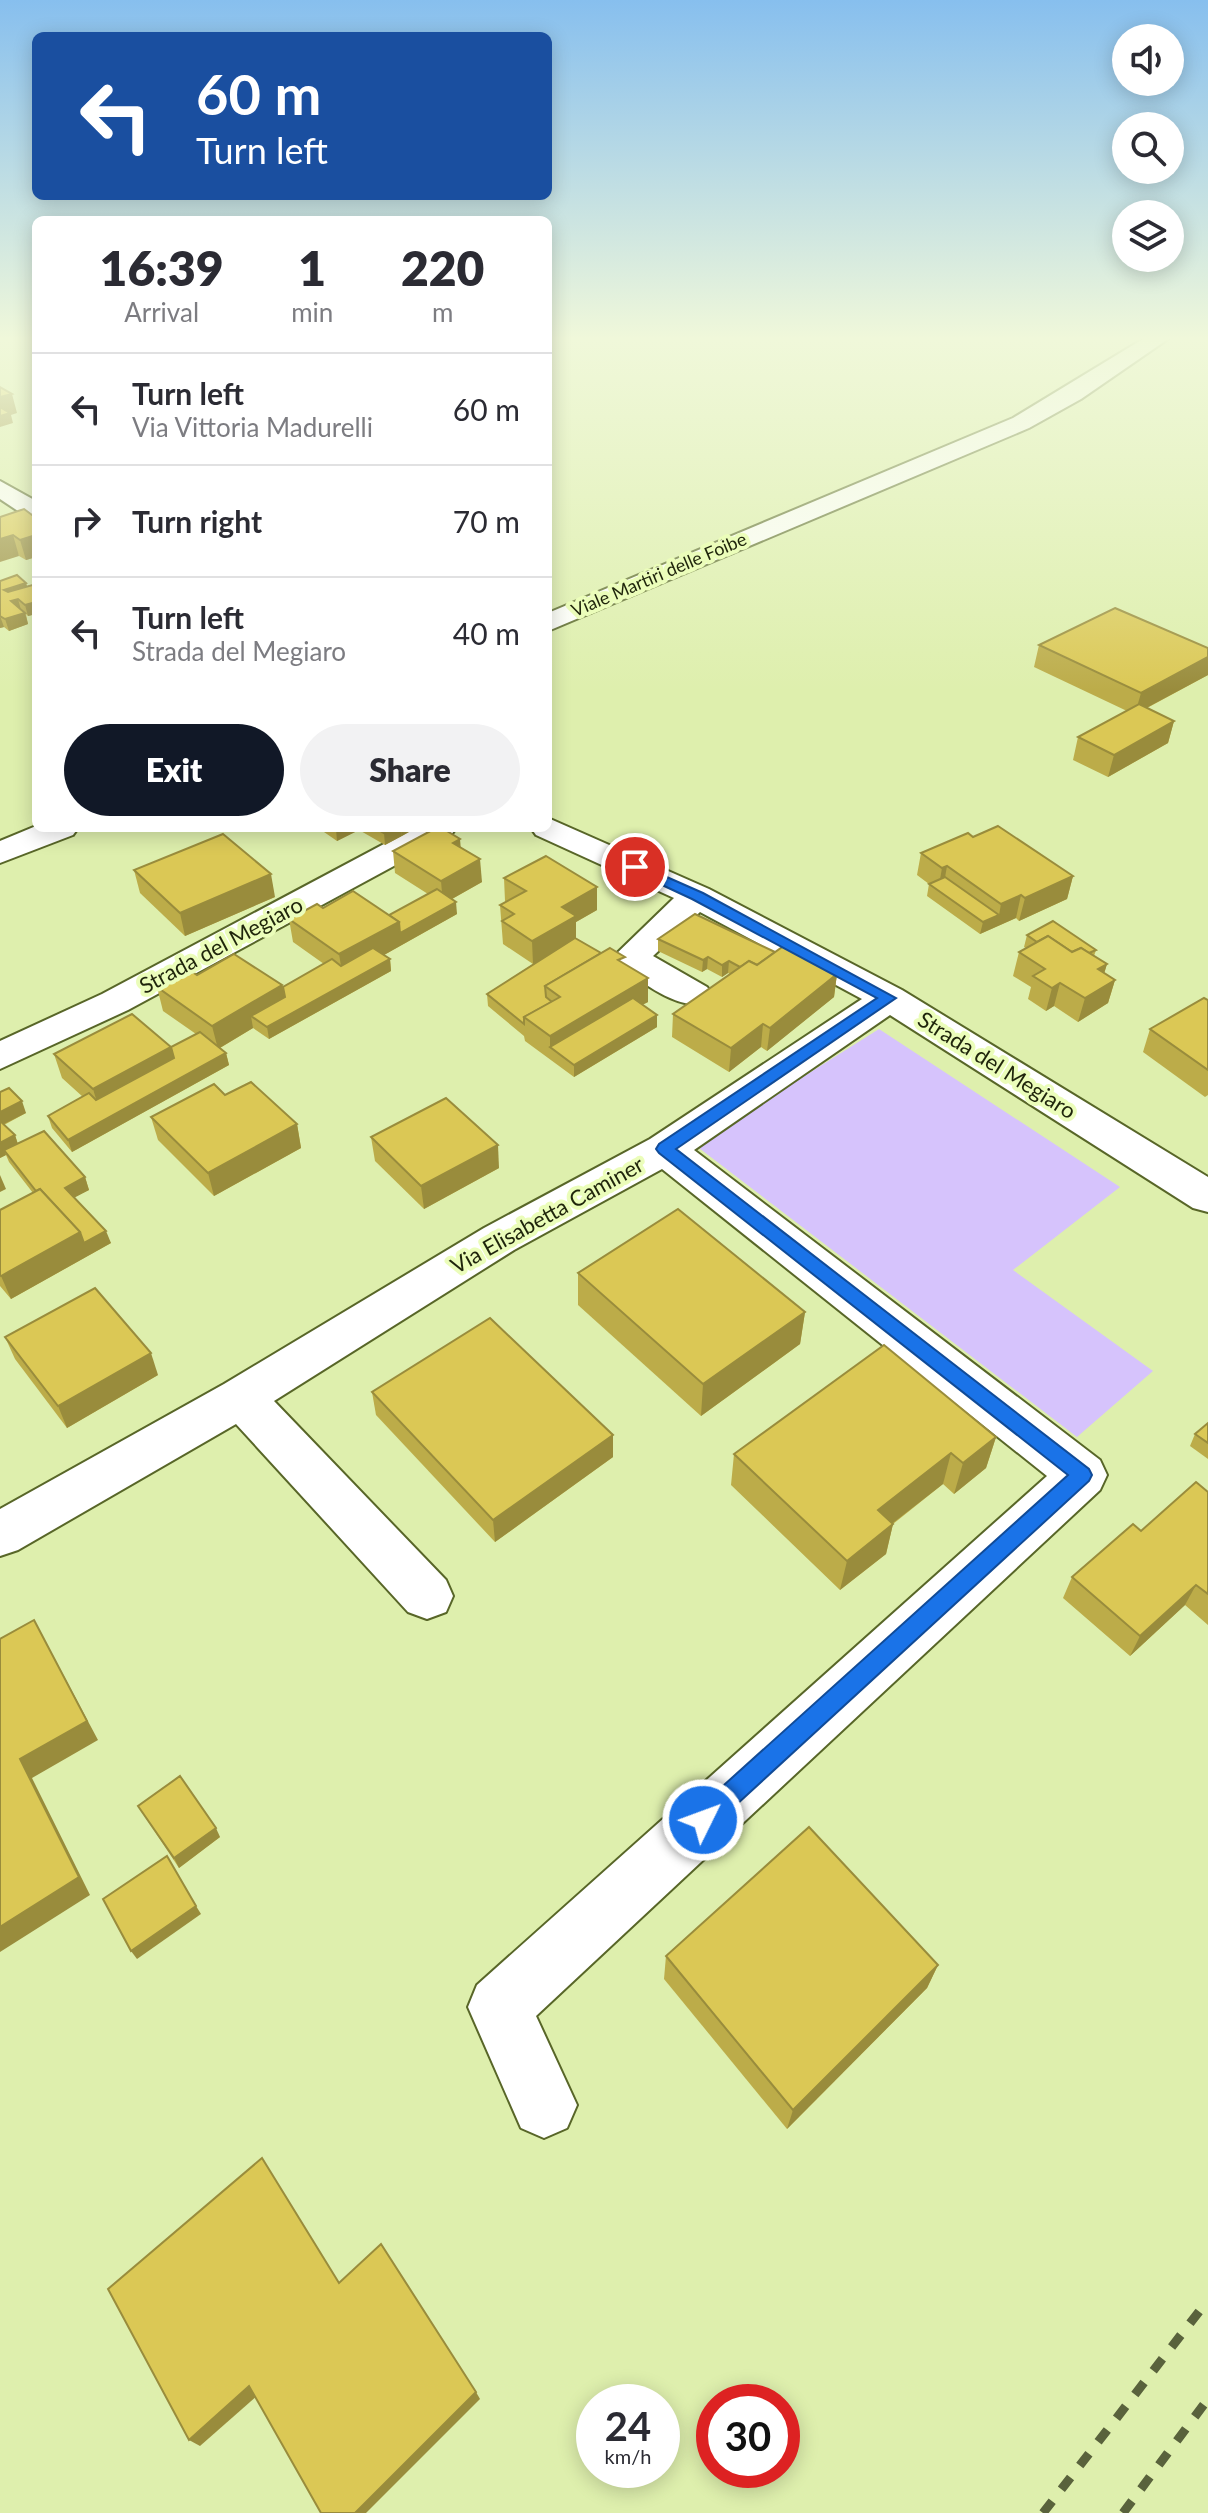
<!DOCTYPE html>
<style>
body{margin:0;font-family:Lato,sans-serif;background:#f2f2f3;color:#2b2b33;height:100vh;display:flex;flex-direction:column;font-size:30px;white-space:nowrap}
*{box-sizing:border-box;margin:0}
p{font-size:26px;color:#7c7c81}
.icon{flex:none;width:44px;height:44px;fill:none;stroke:currentColor;stroke-width:2;stroke-linecap:round;stroke-linejoin:round}
.map{position:relative;flex:1;overflow:hidden}
.side{position:absolute;left:32px;top:216px;width:520px;height:616px;display:flex;flex-direction:column;background:#fff;border-radius:12px;box-shadow:0 4px 20px #0003}
.side>*{flex:none}
.top-card{position:absolute;left:32px;top:32px;width:520px;height:168px;border-radius:12px;box-shadow:0 4px 20px #0003;background:#1a4fa0;color:#fff;overflow:hidden}
.buttons{position:absolute;left:1112px;top:24px;display:grid;gap:16px}
.buttons a{display:grid;place-items:center;width:72px;height:72px;border-radius:50%;background:#fff;box-shadow:0 4px 20px #0003;font-size:40px}
.speed{position:absolute;left:576px;top:2384px;display:flex;gap:16px;font-size:40px;font-weight:700;text-align:center}
.speed>*{display:grid;place-content:center;width:104px;height:104px;border-radius:50%;background:#fff;box-shadow:0 4px 20px #0003;line-height:1}
.speed small{font-size:20px;font-weight:400}
.speed .limit{border:12px solid #d22;background:#fff;color:#111}
.pin{position:absolute;display:grid;place-items:center;width:68px;height:68px;color:#fff;margin:-34px;border:4px solid #fff;border-radius:50%;box-shadow:0 2px 8px #0007}
.me{position:absolute;width:88px;margin:-44px;rotate:48deg;stroke-linejoin:round;filter:drop-shadow(0 0 6px #0008)}
.turn{display:flex;align-items:center;gap:28px;height:168px;padding:0 32px;font-size:36px}
.turn .icon{width:104px;height:104px;stroke-width:2.5}
.turn b{display:block;font-size:56px;line-height:68px}
.eta{display:flex;justify-content:space-evenly;align-items:center;height:136px;text-align:center}
.eta b{font-size:48px;font-weight:800;line-height:56px}
.primary-button{display:flex;gap:16px;margin-top:auto;padding:16px 32px}
.primary-button a{flex:1;height:92px;border-radius:48px;background:#111827;color:#fff;font-size:32px;font-weight:800;line-height:92px;text-align:center}
.primary-button a+a{background:#f2f2f3;color:#2b2b33}
ul{padding:0;list-style:none}
li{display:flex;align-items:center;gap:24px;height:112px;padding:0 32px;border-top:2px solid #e1e1e2}
li div{flex:1}
li b{display:block;font-size:30px}
li em{font-style:normal}
.map>svg:first-child{display:block}
.green{fill:#d6c3fc}
.lines{fill:none;stroke-linecap:round;stroke-linejoin:round}
.street-casing{stroke:#586628;stroke-width:4}
.secondary-casing{stroke:#586628;stroke-width:4}
.street{fill:#fff;fill-rule:evenodd}
.secondary{fill:#fff;fill-rule:evenodd}
.rail{stroke:#59623c;stroke-width:9;stroke-dasharray:15 15;stroke-linecap:butt}
.wall{fill:#bcac49}
.shaded-wall{fill:#998c3c}
.building{fill:#dbc855;stroke:#998c3c;stroke-width:2}
.route{fill:#1a73e8;stroke:#114b97;stroke-width:2}
.labels{text-anchor:middle;stroke-width:8;stroke-linejoin:round;paint-order:stroke}
.far-street-label{font-size:18px;fill:#1f250b;stroke:#ebfdba}
.street-label{font-size:22px;fill:#1f250b;stroke:#ebfdba}
</style>
<div class="map">
<svg width="1208" height="2513" viewBox="0 0 1208 2513">
<rect width="100%" height="100%" fill="#deefad"/>
<!-- green -->
<path class="green" d="M879,1029L1120,1187L1013,1270L1153,1371L1077,1437L695,1145Z"/>
<g class="lines">
<defs>
<g id="street">
<path d="M0,481L36,501V520L27,517L0,499Z"/>
<path d="M548,818L709,889L902,990L1208,1177V1212L1193,1208L890,1015L694,1150L1100,1460L1107,1475L1100,1490L536,2016L577,2105L567,2128L544,2138L521,2128L468,2007L477,1985L1047,1476L662,1169L514,1250L274,1401L446,1580L453,1596L446,1612L427,1619L408,1612L236,1424L18,1550L0,1556V1509L224,1384L484,1228L650,1139L862,999L700,912L653,956L707,987L713,995L707,1003C676,1011 643,981 617,966L612,958L674,898L536,835L531,828H548Z"/>
<path d="M414,828H456L451,835L128,1010L0,1069V1041L102,994Z"/>
</g>
<g id="secondary">
<path d="M1143,339H1168L1081,399L1029,428L548,631V613L1013,418Z"/>
<path d="M36,826L78,828L73,835L0,863V841Z"/>
</g>
</defs>
<!-- street casing -->
<use href="#street" class="street-casing"/>
<!-- secondary casing -->
<use href="#secondary" class="secondary-casing"/>
<!-- street -->
<use href="#street" class="street"/>
<!-- secondary -->
<use href="#secondary" class="secondary"/>
<!-- rail -->
<g class="rail">
<path d="M1043,2513L1208,2300"/>
<path d="M1123,2513L1208,2399"/>
</g>
</g>
<!-- wall -->
<g class="wall">
<path d="M0,517L36,518V557L26,560L19,556Z"/>
<path d="M0,581L26,583L27,586L36,584V614L28,616L26,614L28,624L9,631L4,627L0,628Z"/>
<path d="M1039,645L1208,648V675L1147,708L1174,721L1168,743L1108,777L1073,760L1078,737L1127,711L1034,667Z"/>
<path d="M323,828H416L385,845L359,830L337,841L324,832Z"/>
<path d="M973,837L1073,876L1067,899L1019,921L1016,918L980,934L927,896L929,884L917,875L921,853Z"/>
<path d="M461,847L482,882L452,899L457,914L384,955L390,959L391,971L269,1039L253,1028L220,1048L226,1053L229,1065L72,1152L52,1128L48,1116L83,1097L62,1078L54,1054L171,1047L196,1034L163,1011L157,987L197,975L282,985L283,987L324,964L293,942L289,919L323,908L389,915L428,894L395,873L393,851Z"/>
<path d="M134,870L275,897L185,936L140,893Z"/>
<path d="M504,878L597,910L576,922V938L601,953L625,965L648,978V1002L642,1005L657,1015V1027L574,1077L525,1041L524,1036L488,1006L487,994L533,964L503,944L500,905L507,902L505,901Z"/>
<path d="M1027,935L1096,950L1094,956L1107,964L1104,973L1115,980L1108,1003L1078,1022L1054,1006L1046,1011L1028,999L1031,987L1013,976L1019,952L1026,948L1024,947Z"/>
<path d="M658,939L775,952L837,974L834,997L767,1051L761,1047L729,1072L672,1037L673,1014L730,974L728,973L722,977L707,969L702,972L658,951Z"/>
<path d="M1208,1000V1095L1205,1097L1143,1052L1150,1029Z"/>
<path d="M0,1092L26,1113L4,1125L15,1135L18,1144L85,1177L89,1190L74,1197L111,1243L11,1299L0,1286V1210L33,1193L9,1162L6,1155L0,1158Z"/>
<path d="M225,1095L297,1124L301,1148L214,1196L158,1140L151,1117Z"/>
<path d="M371,1137L499,1168L424,1209L375,1161Z"/>
<path d="M578,1273L805,1312L800,1344L701,1416L578,1305Z"/>
<path d="M5,1337L158,1375L67,1428L15,1359Z"/>
<path d="M372,1392L613,1435V1457L495,1542L376,1415Z"/>
<path d="M1208,1423V1459L1190,1446L1195,1434Z"/>
<path d="M996,1437L986,1468L954,1494L943,1484L893,1524L886,1554L840,1590L731,1485L734,1454Z"/>
<path d="M1208,1492V1625L1185,1605L1130,1656L1063,1598L1072,1577L1141,1531Z"/>
<path d="M138,1806L220,1837L179,1868Z"/>
<path d="M666,1956L938,1965L927,1988L787,2129L664,1979Z"/>
</g>
<!-- shaded-wall -->
<g class="shaded-wall">
<path d="M12,394L17,413L11,415L13,423L0,427V397Z"/>
<path d="M13,535L19,556L0,562V539Z"/>
<path d="M36,535V557L26,560L20,540Z"/>
<path d="M26,583L29,594L7,601L4,590Z"/>
<path d="M18,599L21,610L11,601Z"/>
<path d="M36,602V614L28,616L25,605Z"/>
<path d="M25,613L28,624L9,631L5,619Z"/>
<path d="M0,616L4,627L0,628Z"/>
<path d="M1208,657V675L1135,714L1141,693Z"/>
<path d="M1174,721L1168,743L1108,777L1114,755Z"/>
<path d="M338,828H359V830L337,841L336,829Z"/>
<path d="M393,828H401L402,836L385,845L384,833Z"/>
<path d="M401,828H416L402,836Z"/>
<path d="M460,839L462,862L453,843Z"/>
<path d="M480,859L482,882L443,904L441,881Z"/>
<path d="M947,866L943,889L938,891L942,868Z"/>
<path d="M271,874L275,897L185,936L180,913Z"/>
<path d="M1073,876L1067,899L1019,921L1025,898Z"/>
<path d="M597,887V910L576,922V940L533,964L532,941L562,907Z"/>
<path d="M1021,895L1016,918L980,934L983,922L999,915L1001,904Z"/>
<path d="M456,902L457,914L343,978L339,954L399,922Z"/>
<path d="M708,957L707,969L702,972L703,960Z"/>
<path d="M390,959L391,971L269,1039L267,1027Z"/>
<path d="M729,961L728,973L722,977V965Z"/>
<path d="M1107,964L1100,987L1098,969Z"/>
<path d="M837,974L834,997L767,1051L770,1028Z"/>
<path d="M648,978V1002L632,1010L550,1047V1036Z"/>
<path d="M1115,980L1108,1003L1078,1022L1085,998Z"/>
<path d="M1060,983L1054,1006L1046,1011L1052,988Z"/>
<path d="M282,985L287,1009L251,1016L253,1028L218,1049L212,1026Z"/>
<path d="M657,1015V1027L574,1077V1065Z"/>
<path d="M763,1024L761,1047L729,1072L731,1048Z"/>
<path d="M171,1047L177,1071L100,1112L93,1089Z"/>
<path d="M226,1053L229,1065L72,1152L68,1140Z"/>
<path d="M22,1101L26,1113L0,1126V1112Z"/>
<path d="M297,1124L301,1148L214,1196L208,1173Z"/>
<path d="M15,1135L19,1148L4,1150L6,1155L0,1158V1143Z"/>
<path d="M498,1145L499,1168L424,1209L421,1186Z"/>
<path d="M0,1175L6,1189L0,1192Z"/>
<path d="M85,1177L89,1190L70,1200L65,1188Z"/>
<path d="M106,1231L111,1243L11,1299L1,1276L80,1232Z"/>
<path d="M805,1312L800,1344L701,1416L703,1384Z"/>
<path d="M151,1353L158,1375L67,1428L58,1406Z"/>
<path d="M613,1435V1457L495,1542L493,1520Z"/>
<path d="M996,1437L986,1468L954,1494L963,1463Z"/>
<path d="M951,1453L943,1484L871,1540L878,1510Z"/>
<path d="M893,1524L886,1554L840,1590L847,1561Z"/>
<path d="M1196,1585L1185,1605L1130,1656L1140,1636Z"/>
<path d="M34,1620L98,1740L32,1778L90,1895L0,1952V1927L20,1759Z"/>
<path d="M216,1828L220,1837L179,1868L174,1858Z"/>
<path d="M196,1906L201,1914L137,1959L131,1951Z"/>
<path d="M938,1965L927,1988L787,2129L793,2110Z"/>
<path d="M249,2386L259,2394L200,2446L189,2440Z"/>
<path d="M476,2392L480,2399L366,2513H355Z"/>
</g>
<!-- building -->
<g class="building">
<path d="M0,387L12,394L0,397Z"/>
<path d="M0,407L10,413L0,416Z"/>
<path d="M24,509L36,518V535L20,540L13,535L0,539V517Z"/>
<path d="M17,575L26,583L4,590L8,592L36,584L35,594L36,602L25,605L18,599L11,601L25,613L5,619L0,616V581Z"/>
<path d="M1115,608L1208,648V657L1141,693L1039,645Z"/>
<path d="M1139,704L1174,721L1114,755L1078,737Z"/>
<path d="M998,826L1073,876L1025,898L1021,895L1001,904L947,866L942,868L921,853L968,833L973,837Z"/>
<path d="M375,828H393L384,833Z"/>
<path d="M436,828H442L460,839L453,843L480,859L441,881L393,851Z"/>
<path d="M223,834L271,874L180,913L134,870Z"/>
<path d="M546,856L597,887L562,907L576,916L532,941L502,921L514,914L500,905L526,891L504,878Z"/>
<path d="M945,877L999,915L983,922L929,884Z"/>
<path d="M437,889L456,902L400,933L399,922L389,915Z"/>
<path d="M353,891L399,922L339,954L289,919L317,904L323,908Z"/>
<path d="M695,914L775,952L757,965L749,961L740,967L729,961L722,965L708,957L703,960L658,939Z"/>
<path d="M1053,921L1096,950L1089,953L1081,948L1072,952L1048,936L1037,942L1027,935Z"/>
<path d="M1048,936L1072,952L1081,948L1107,964L1098,969L1115,980L1085,998L1060,983L1052,988L1033,976L1045,969L1019,952Z"/>
<path d="M575,938L601,953L545,986L546,997L552,1002L524,1017V1024L487,994Z"/>
<path d="M785,945L837,974L770,1028L763,1024L731,1048L673,1014L749,961L757,965Z"/>
<path d="M373,948L390,959L267,1027L251,1016L285,997L283,987L332,959L341,966Z"/>
<path d="M610,948L625,957L618,960L648,978L550,1036L524,1017L560,997L545,986Z"/>
<path d="M234,954L282,985L212,1026L157,987L188,969L197,975Z"/>
<path d="M633,998L657,1015L574,1065L550,1047Z"/>
<path d="M1204,998L1208,1000V1070L1150,1029Z"/>
<path d="M132,1014L171,1047L93,1089L54,1054Z"/>
<path d="M200,1032L226,1053L68,1140L48,1116L89,1093L96,1100L174,1058L171,1047Z"/>
<path d="M251,1082L297,1124L208,1173L151,1117L214,1084L225,1095Z"/>
<path d="M9,1088L22,1101L0,1112V1092Z"/>
<path d="M446,1098L498,1145L421,1186L371,1137Z"/>
<path d="M0,1121L15,1135L0,1143Z"/>
<path d="M44,1131L85,1177L65,1188L106,1231L84,1243L80,1232L40,1189L36,1191L4,1150Z"/>
<path d="M40,1189L80,1232L1,1276L0,1275V1210Z"/>
<path d="M678,1209L805,1312L703,1384L578,1273Z"/>
<path d="M95,1288L151,1353L58,1406L5,1337Z"/>
<path d="M490,1318L613,1435L493,1520L372,1392Z"/>
<path d="M884,1345L996,1437L963,1463L951,1453L878,1510L893,1524L847,1561L734,1454Z"/>
<path d="M1208,1423V1443L1195,1434Z"/>
<path d="M1196,1482L1208,1492V1594L1196,1585L1140,1636L1072,1577L1133,1524L1141,1531Z"/>
<path d="M34,1620L87,1721L20,1759L79,1877L0,1927V1639Z"/>
<path d="M180,1776L216,1828L174,1858L138,1806Z"/>
<path d="M809,1827L938,1965L793,2110L666,1956Z"/>
<path d="M167,1856L196,1906L131,1951L103,1899Z"/>
<path d="M262,2158L339,2283L381,2244L476,2392L355,2513H321L249,2386L189,2440L108,2289Z"/>
</g>
<!-- sky -->
<linearGradient id="sky" x2="0" y2="1"><stop stop-color="#87bfee"/><stop offset="0.49" stop-color="#f0f8da"/><stop offset="1" stop-color="#f0f8da" stop-opacity="0"/></linearGradient>
<rect width="1208" height="691" fill="url(#sky)"/>
<!-- route -->
<path class="route" d="M635,863L703,893L896,998L676,1149L1089,1469L1092,1475L1089,1481L711,1828L703,1832L694,1828L691,1820L694,1812L1068,1475L659,1153L656,1149L659,1144L877,998L692,899L630,870V864Z"/>
<g class="labels">
<!-- far-street labels -->
<g class="far-street-label">
<text transform="translate(659 575) rotate(-23)" y="6">Viale Martiri delle Foibe</text>
</g>
<!-- street labels -->
<g class="street-label">
<text transform="translate(221 945) rotate(-28)" y="8">Strada del Megiaro</text>
<text transform="translate(997 1065) rotate(32)" y="8">Strada del Megiaro</text>
<text transform="translate(547 1215) rotate(-29)" y="8">Via Elisabetta Caminer</text>
</g>
</g>
</svg>
<div class="buttons">
<a><svg class="icon" aria-label="sound" viewBox="0 0 24 24"><path d="M4 9h4l5-4v14l-5-4H4zM17 9q2 3 0 6"/></svg></a>
<a><svg class="icon" aria-label="search" viewBox="0 0 24 24"><circle cx="10" cy="10" r="6"/><path d="M15 15l6 6"/></svg></a>
<a><svg class="icon" aria-label="layers" viewBox="0 0 24 24"><path d="M12 4l9 5-9 5-9-5zM3 14l9 5 9-5"/></svg></a>
</div>
<div class="speed"><div>24<small>km/h</small></div><div class="limit">30</div></div>
<div class="pin" style="left:635px;top:867px;background:#d93025"><svg class="icon" aria-label="arrive" viewBox="0 0 24 24"><path d="M6 21V4h12l-3 4 3 4H6"/></svg></div>
<svg class="me" style="left:703px;top:1820px" viewBox="-20 -20 40 40"><circle r="17" fill="#1a73e8" stroke="#fff" stroke-width="3"/><path d="M0-11L8 9 0 5-8 9z" fill="#fff"/></svg>
<div class="top-card">
<div class="turn"><svg class="icon" aria-label="left" viewBox="0 0 24 24"><path d="M17 20v-9H6M10 6l-5 5 5 5"/></svg><div><b>60 m</b>Turn left</div></div>
</div>
<section class="side">
<div class="eta">
<div><b>16:39</b><p>Arrival</p></div>
<div><b>1</b><p>min</p></div>
<div><b>220</b><p>m</p></div>
</div>
<ul>
<li><svg class="icon" aria-label="left" viewBox="0 0 24 24"><path d="M17 20v-9H6M10 6l-5 5 5 5"/></svg><div><b>Turn left</b><p>Via Vittoria Madurelli</p></div><em>60 m</em></li>
<li><svg class="icon" aria-label="right" viewBox="0 0 24 24"><path d="M7 20v-9h11M14 6l5 5-5 5"/></svg><div><b>Turn right</b></div><em>70 m</em></li>
<li><svg class="icon" aria-label="left" viewBox="0 0 24 24"><path d="M17 20v-9H6M10 6l-5 5 5 5"/></svg><div><b>Turn left</b><p>Strada del Megiaro</p></div><em>40 m</em></li>
</ul>
<div class="primary-button"><a>Exit</a><a>Share</a></div>
</section>
</div>
